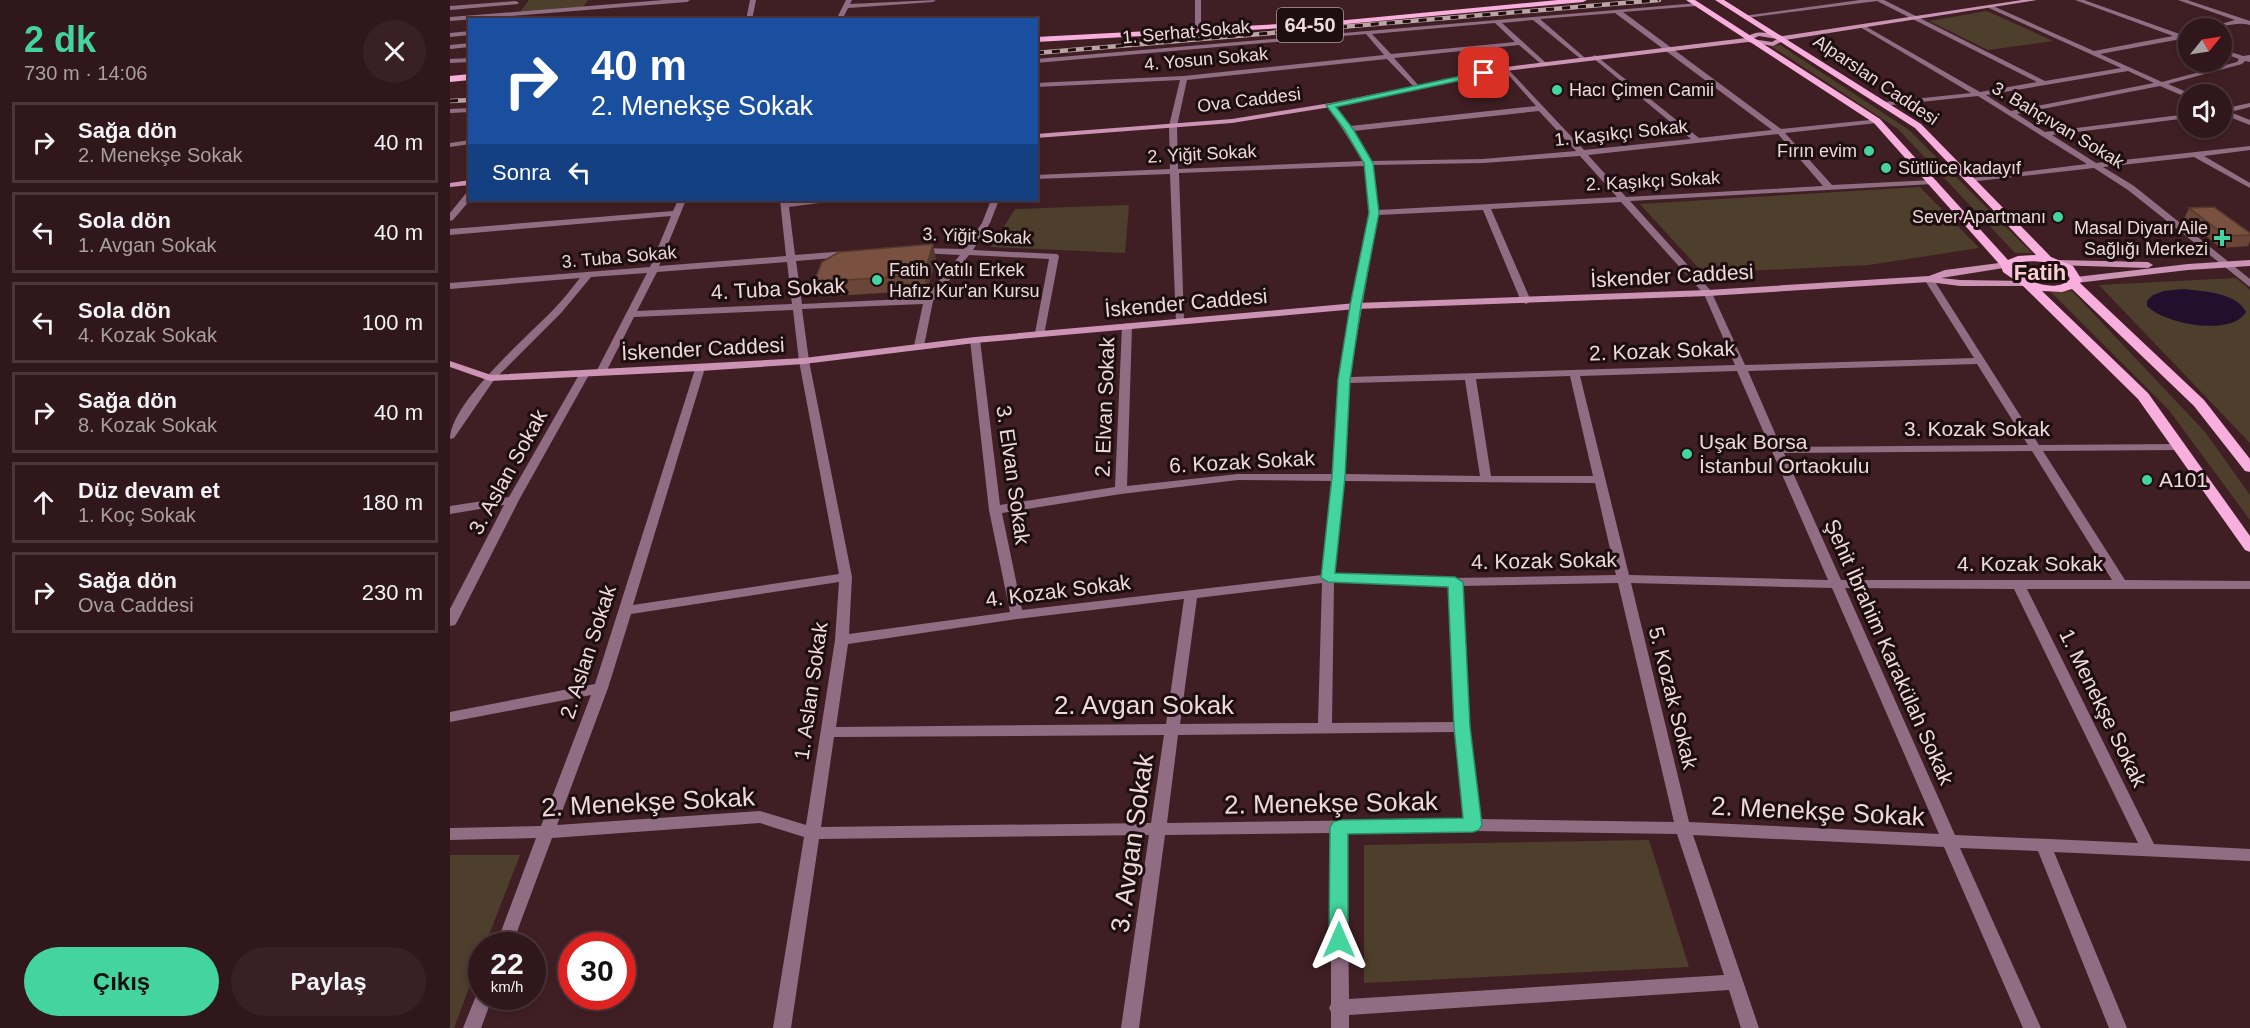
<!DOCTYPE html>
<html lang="tr">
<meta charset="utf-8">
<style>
body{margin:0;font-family:Arial,sans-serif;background:#382024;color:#f1f3f6;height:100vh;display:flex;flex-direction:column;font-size:22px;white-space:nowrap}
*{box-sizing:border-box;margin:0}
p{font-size:20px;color:#a89fa3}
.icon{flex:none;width:33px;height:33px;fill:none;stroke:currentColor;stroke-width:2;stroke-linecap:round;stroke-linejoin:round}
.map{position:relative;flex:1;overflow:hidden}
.drawer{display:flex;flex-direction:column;background:#30171b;width:450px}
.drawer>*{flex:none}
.top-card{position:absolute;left:18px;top:18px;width:570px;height:183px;border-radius:0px;box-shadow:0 3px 9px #0003,0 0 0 2px #4b363a;background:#1a4fa0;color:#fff;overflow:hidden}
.needle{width:39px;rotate:60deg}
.tools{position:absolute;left:1728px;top:18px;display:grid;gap:12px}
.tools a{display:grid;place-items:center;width:54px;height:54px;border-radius:50%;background:#30171b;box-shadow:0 3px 9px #0003,0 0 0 2px #4b363a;font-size:30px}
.speed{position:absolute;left:18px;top:932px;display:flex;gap:12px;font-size:30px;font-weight:700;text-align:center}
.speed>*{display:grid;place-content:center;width:78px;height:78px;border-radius:50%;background:#30171b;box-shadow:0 3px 9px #0003,0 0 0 2px #4b363a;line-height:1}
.speed small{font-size:15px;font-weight:400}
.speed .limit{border:9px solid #d22;background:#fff;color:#111}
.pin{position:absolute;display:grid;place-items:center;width:51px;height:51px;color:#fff;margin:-26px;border-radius:12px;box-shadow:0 3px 9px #0006}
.me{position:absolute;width:66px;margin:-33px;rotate:0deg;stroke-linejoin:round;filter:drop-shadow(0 0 4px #0008)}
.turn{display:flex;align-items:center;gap:21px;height:126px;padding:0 24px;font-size:27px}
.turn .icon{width:78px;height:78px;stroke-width:2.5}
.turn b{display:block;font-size:42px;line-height:51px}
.then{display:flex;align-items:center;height:57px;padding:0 24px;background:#0003;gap:12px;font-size:22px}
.round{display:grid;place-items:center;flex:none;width:63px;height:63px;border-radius:32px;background:#382024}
.summary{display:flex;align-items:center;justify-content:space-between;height:102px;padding:0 24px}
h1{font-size:36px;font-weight:600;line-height:45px;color:#44d49f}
.primary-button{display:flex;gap:12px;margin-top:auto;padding:12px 24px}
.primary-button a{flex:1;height:69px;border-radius:36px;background:#44d49f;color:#111;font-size:24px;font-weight:600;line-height:69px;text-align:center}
.primary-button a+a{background:#382024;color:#f1f3f6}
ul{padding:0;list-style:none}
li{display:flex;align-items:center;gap:18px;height:81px;margin:0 12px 9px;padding:0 12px;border:3px solid #4b363a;border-radius:0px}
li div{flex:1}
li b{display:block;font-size:22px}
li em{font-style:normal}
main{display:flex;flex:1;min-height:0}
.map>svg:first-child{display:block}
.green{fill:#4e3f2c}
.water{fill:#220f2d}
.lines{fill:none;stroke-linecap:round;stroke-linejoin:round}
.street{fill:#916d83;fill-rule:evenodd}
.secondary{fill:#cc93b5;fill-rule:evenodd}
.primary{fill:#f9afdd;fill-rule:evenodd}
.rail-casing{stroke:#bda4a6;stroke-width:4.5}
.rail{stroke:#1d0e10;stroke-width:3;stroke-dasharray:8;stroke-linecap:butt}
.wall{fill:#694637}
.shaded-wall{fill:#55392d}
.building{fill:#7a5140;stroke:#55392d;stroke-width:1.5}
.route{fill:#44d49f;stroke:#2c8a67;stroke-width:1.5}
.poi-dot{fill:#44d49f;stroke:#1d0e10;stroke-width:2}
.labels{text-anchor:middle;stroke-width:6;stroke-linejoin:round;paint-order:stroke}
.far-street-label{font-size:18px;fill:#efd9da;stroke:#1d0e10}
.far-poi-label{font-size:18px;fill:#efd9da;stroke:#1d0e10;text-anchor:start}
.shield{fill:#1d0e10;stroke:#b09c9d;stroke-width:1.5}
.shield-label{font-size:20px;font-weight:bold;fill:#efd9da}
.street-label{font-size:21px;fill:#efd9da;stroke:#1d0e10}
.poi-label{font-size:21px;fill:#efd9da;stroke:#1d0e10;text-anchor:start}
.far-district-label{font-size:22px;font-weight:bold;fill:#fbcfd2;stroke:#1d0e10}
.near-street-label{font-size:26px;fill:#efd9da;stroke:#1d0e10}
</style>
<main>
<section class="drawer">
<div class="summary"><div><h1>2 dk</h1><p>730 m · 14:06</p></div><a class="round"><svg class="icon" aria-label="close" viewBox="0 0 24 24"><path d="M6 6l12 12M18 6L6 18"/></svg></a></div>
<ul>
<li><svg class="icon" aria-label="right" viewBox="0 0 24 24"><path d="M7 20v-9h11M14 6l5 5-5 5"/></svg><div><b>Sağa dön</b><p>2. Menekşe Sokak</p></div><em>40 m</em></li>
<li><svg class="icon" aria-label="left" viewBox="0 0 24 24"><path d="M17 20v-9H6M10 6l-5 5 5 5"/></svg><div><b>Sola dön</b><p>1. Avgan Sokak</p></div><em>40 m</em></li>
<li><svg class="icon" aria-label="left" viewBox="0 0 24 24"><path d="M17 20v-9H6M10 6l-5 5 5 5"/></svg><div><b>Sola dön</b><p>4. Kozak Sokak</p></div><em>100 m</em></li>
<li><svg class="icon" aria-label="right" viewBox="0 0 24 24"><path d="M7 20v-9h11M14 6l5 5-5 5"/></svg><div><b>Sağa dön</b><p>8. Kozak Sokak</p></div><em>40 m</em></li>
<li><svg class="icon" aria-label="ahead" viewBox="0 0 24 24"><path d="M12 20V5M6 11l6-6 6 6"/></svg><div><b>Düz devam et</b><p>1. Koç Sokak</p></div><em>180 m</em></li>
<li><svg class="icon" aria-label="right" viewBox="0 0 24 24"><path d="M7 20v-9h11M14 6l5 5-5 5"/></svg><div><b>Sağa dön</b><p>Ova Caddesi</p></div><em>230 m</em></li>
</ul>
<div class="primary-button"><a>Çıkış</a><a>Paylaş</a></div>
</section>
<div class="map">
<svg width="1800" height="1028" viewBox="0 0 1800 1028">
<rect width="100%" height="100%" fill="#401f24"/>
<!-- green -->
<g class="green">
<path d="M79,0H138L132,8L70,12Z"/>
<path d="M1537,11L1603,41L1538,50L1479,21Z"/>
<path d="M1330,45L1459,130L1582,253H1565L1448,129L1321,46Z"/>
<path d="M1470,187L1529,248L1419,265L1253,273L1190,204Z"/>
<path d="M679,205L675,253L541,247L565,209Z"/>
<path d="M1786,278L1800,290V443L1649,285Z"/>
<path d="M1622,291L1755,432L1800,495V520L1719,410L1601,292Z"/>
<path d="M1199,840L1239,967L914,983V845Z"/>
<path d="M0,855H70L35,945H32L31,955L4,1028H0Z"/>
</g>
<!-- water -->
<path class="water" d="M1732,289C1752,291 1786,292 1796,312C1782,337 1714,324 1697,306V301L1703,295L1714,291Z"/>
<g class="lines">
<!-- street -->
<g class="street">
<path d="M214,0H240L237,2L0,21V17Z"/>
<path d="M300,0H306L302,20H296Z"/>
<path d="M396,0H402L400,4L486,0L483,2L398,8L392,20H386Z"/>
<path d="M745,0H751V25L748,27L745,25Z"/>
<path d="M1410,0H1434L1595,81L1671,68L1539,8V6H1543L1644,51L1723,36L1625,0H1634L1738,37V41L1731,39L1650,54L1712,82L1787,62L1789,59L1772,53V49L1793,56L1800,55V62L1795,61L1792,64L1718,84L1741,94H1738V98L1710,86L1567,114L1595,132L1738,114V118L1602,135L1646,163L1800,146V150L1754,156L1800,183V188L1744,157L1653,167L1684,186L1800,279V287L1678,190L1644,168L1518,182V178H1521L1637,164L1528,96L1432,106L1431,104L1435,102L1521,93L1410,27L1415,26L1530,92L1587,82L1427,1L1296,18L1293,16ZM1678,71L1704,83L1561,111L1536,95Z"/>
<path d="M1728,0H1737L1800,21V25C1786,21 1773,28 1759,28L1760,27L1785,20Z"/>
<path d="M66,1L69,3L68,4L0,10V6Z"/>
<path d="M1248,3L1249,4L1246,6L1173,12L1331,129L1430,119V123H1427L1335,133L1382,185L1483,180L1487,182L1483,184L1180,201L1261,291L1295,365L1524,358L1474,279L1476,277H1482L1589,445L1727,444L1733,447L1727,450L1593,451L1675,580L1800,581V589H1577L1704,844L1800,849V861L1604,852L1677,1028H1659L1588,851L1510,848L1591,1028H1573L1494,847L1243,835L1309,1028H1291L1279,990L899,1015V1028H881V1012L879,1008L881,1004V833L715,835L689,1028H671L699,835L369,839L341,1028H323L354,837L310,823L102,838L62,945H46L86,838L0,840V828L91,826L141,695L0,722V712L145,684L246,366L250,365L255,368L183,605L389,574L349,361L343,310L184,317L156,372L151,375L146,372L197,273L141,277L111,313L44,380L4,438L0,439C0,403 77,337 103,310C113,300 121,289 130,278L0,289V283L200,267L221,216L0,235V229L223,211L228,200H236L209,266L336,256L330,200H338V202L373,200L369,203L339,207L345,255L396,251L401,254L396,257L346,261L352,304L475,298L510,255L468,253L465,252V248L514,249L532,223L541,200H549L540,223L523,250L607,254L609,256L594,335L590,336L585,333L599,259L519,255L483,301L474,346L469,349L464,346L473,304L352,309L359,361L402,577L399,634L560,612L539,510L520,340L521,338H529L530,340L550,505L665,487L672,326L677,323L682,326L677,486L788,474H883L889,380L920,213L914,166L729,173L734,321L732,323H726L720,174L586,179V175L720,169L719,126L730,80L586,87V83L734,76L934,55L916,34L586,63V59ZM1165,13L1322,130L1249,138L1145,55L1142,57L1143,58L1241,139L1134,150L1056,67L1052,69L1054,70L1086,106L900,126L884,103H881L877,105L913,161L728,169L727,126L737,80L937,59L965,88L969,86L944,58L1069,45L1091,64H1095V62L1052,23L1083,20L1132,60L1135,58L1134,57L1090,19ZM1045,23L1065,42L941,54L922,34ZM1089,111L1126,151L1033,159L921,161L903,131ZM1328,134L1373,186L1176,197L1138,155ZM1130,156L1167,197L928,210L922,165L1033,163ZM1171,202L1254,294L1285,365L900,377L928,215L1033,210L1071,301L1076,304L1081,301L1041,209ZM337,262L342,304L187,311L207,272ZM1527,364L1578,445L1331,447L1298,371ZM1287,371L1378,580L1179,575L1130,376ZM1120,376L1143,476H1041L1026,379ZM1015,380L1030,476L895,474L899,383ZM1582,451L1662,580H1391L1334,453ZM788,480L883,481L872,575L572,610L552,513L671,494ZM894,481L1145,483L1166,575L1005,578L885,574ZM389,582L385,640L356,825L310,811L107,825L158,688L181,614ZM884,582L999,586L1005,722L882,723ZM872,583L868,723L730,724L747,598ZM1168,583L1224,822L1030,819L1019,727L1012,586ZM1181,583L1382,588L1489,834L1239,822ZM1395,588L1564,589L1688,843L1505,835ZM734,599L716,724L386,727L398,644L567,619ZM1005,732L1015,819L717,823L728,735ZM714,735L701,823L371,827L384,737ZM1023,831L1227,834L1274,975L899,999L897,833Z"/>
<path d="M20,31V35L0,37V33Z"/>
<path d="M20,43V47L0,49V45Z"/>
<path d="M20,58V62L0,63V59Z"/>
<path d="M1800,103V107L1780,112L1800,120V125L1772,114V109Z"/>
<path d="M20,108V112L0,113V109Z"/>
<path d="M20,140V144L0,147V143Z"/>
<path d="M17,192H20V200L3,220L0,221V213Z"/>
<path d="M135,370L140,373L69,500L7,622L5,625L0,626V609L54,505L0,514V506L59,497L130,373Z"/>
<path d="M32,989V996H43L31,1028H13L28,991Z"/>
</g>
<!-- secondary -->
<g class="secondary">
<path d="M1572,0H1587L1335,40L1323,46L1298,42L1056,71L881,107L782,123L586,138V134L782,119L881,103L1056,67L1296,38C1306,28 1321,34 1333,36ZM1309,36L1327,39L1322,42L1302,39Z"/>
<path d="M20,180V185L0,187V183Z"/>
<path d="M1607,260L1698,262L1703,265L1698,268L1604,265L1602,263Z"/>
<path d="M1800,260V266L1738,270L1626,283L1621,280L1626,277L1738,264Z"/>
<path d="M1557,262L1560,263V267L1491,278L1510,280L1578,281L1583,284L1581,286H1510L1479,282L1258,296L906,309L525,343L354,364L250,371L40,381L0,367V361L41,375L354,358L525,337L906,303L1258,290L1479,276L1495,270Z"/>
</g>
<!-- primary -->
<g class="primary">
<path d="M1108,0H1137L1133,2L886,25L586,42V37L886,21Z"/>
<path d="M1236,0H1245L1430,119L1558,260L1568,256L1586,255L1465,128L1265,0H1274L1471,124L1601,257L1623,266L1632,280L1630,283L1754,400L1800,459V472L1795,471L1744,406L1622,289L1612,292L1592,291L1698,393L1800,536V552L1795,550L1688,399L1573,286L1553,272L1551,266L1424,123ZM1571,262C1588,260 1612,262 1620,279C1605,294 1576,281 1563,269V267Z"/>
<path d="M20,74V80L0,82V76Z"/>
</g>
<defs>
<g id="rail">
<path d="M586,53L1209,0"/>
<path d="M0,101L20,100"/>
</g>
</defs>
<!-- rail casing -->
<use href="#rail" class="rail-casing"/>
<!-- rail -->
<use href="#rail" class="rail"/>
</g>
<!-- wall -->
<g class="wall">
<path d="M1739,208L1800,233V241L1798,246L1771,248L1734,219Z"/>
<path d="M486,259L477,290L369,297L364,282Z"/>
</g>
<!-- shaded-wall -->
<path class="shaded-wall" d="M483,244L486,259L477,290L474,275Z"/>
<!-- building -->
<g class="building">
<path d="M1764,207L1800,233V235L1776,236L1739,208Z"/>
<path d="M483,244L474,275L364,282L372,262L389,252Z"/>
</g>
<!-- route -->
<path class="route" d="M1034,71H1036V75L886,107L903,129L923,163L929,213L911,306L900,380L895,477L885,573L1005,577L1013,582L1020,727L1032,825L1029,830L1023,832L898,834V940L895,946L889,949L882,946L879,940L880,827L883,822L889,820L1013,818L1004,727L998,587L878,582L871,578L882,477L888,380L900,306L919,213L914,163L894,129L876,105Z"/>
<!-- markers -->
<g class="poi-dot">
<circle cx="1107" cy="90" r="6"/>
<circle cx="1419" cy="151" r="6"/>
<circle cx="1436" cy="168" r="6"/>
<circle cx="1608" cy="217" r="6"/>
<path d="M1769 229h6v6h6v6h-6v6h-6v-6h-6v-6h6z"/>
<circle cx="427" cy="280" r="6"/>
<circle cx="1237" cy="454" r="6"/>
<circle cx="1697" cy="480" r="6"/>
</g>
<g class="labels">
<!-- far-street labels -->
<g class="far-street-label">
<text transform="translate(736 32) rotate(-5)" y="6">1. Serhat Sokak</text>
<text transform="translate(756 59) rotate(-5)" y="6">4. Yosun Sokak</text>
<text transform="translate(1426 80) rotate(34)" y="6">Alparslan Caddesi</text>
<text transform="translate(799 100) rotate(-7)" y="6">Ova Caddesi</text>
<text transform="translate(1608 125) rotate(31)" y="6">3. Bahçıvan Sokak</text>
<text transform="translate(1171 133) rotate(-6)" y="6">1. Kaşıkçı Sokak</text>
<text transform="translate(752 154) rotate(-3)" y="6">2. Yiğit Sokak</text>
<text transform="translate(1203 181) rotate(-3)" y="6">2. Kaşıkçı Sokak</text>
<text transform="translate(527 236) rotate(2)" y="6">3. Yiğit Sokak</text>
<text transform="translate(169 257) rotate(-5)" y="6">3. Tuba Sokak</text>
</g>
<!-- far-poi labels -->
<g class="far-poi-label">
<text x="1119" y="96">Hacı Çimen Camii</text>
<text x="1407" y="157" text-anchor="end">Fırın evim</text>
<text x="1448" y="174">Sütlüce kadayıf</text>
<text x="1596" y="223" text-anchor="end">Sever Apartmanı</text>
<text x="1758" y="234" text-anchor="end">Masal Diyarı Aile<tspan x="1758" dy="21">Sağlığı Merkezi</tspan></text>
<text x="439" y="276">Fatih Yatılı Erkek<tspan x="439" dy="21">Hafız Kur'an Kursu</tspan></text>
</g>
<!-- shield labels -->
<rect class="shield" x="827" y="8" width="66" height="34" rx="4.5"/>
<g class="shield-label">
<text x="860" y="32">64-50</text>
</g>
<!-- street labels -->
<g class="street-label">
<text transform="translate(1222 276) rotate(-3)" y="7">İskender Caddesi</text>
<text transform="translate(328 289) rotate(-3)" y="7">4. Tuba Sokak</text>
<text transform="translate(736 303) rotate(-5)" y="7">İskender Caddesi</text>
<text transform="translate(253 349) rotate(-3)" y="7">İskender Caddesi</text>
<text transform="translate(1212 351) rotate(-2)" y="7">2. Kozak Sokak</text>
<text transform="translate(655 407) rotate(-88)" y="7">2. Elvan Sokak</text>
<text x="1527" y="436">3. Kozak Sokak</text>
<text transform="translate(792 462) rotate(-3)" y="7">6. Kozak Sokak</text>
<text transform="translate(58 472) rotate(-61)" y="7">3. Aslan Sokak</text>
<text transform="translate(563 475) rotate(82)" y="7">3. Elvan Sokak</text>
<text transform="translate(1094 561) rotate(-1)" y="7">4. Kozak Sokak</text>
<text x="1580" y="571">4. Kozak Sokak</text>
<text transform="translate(608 591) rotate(-7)" y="7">4. Kozak Sokak</text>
<text transform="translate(138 652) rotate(-72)" y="7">2. Aslan Sokak</text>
<text transform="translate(1439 652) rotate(66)" y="7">Şehit İbrahim Karakülah Sokak</text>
<text transform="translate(361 691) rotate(-82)" y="7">1. Aslan Sokak</text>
<text transform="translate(1223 698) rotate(76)" y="7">5. Kozak Sokak</text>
<text transform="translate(1653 708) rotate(64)" y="7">1. Menekşe Sokak</text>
</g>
<!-- poi labels -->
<g class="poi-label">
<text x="1249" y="449">Uşak Borsa<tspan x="1249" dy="24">İstanbul Ortaokulu</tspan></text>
<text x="1709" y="487">A101</text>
</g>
<!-- far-district labels -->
<g class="far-district-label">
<text x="1590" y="280">Fatih</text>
</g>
<!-- near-street labels -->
<g class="near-street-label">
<text x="694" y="714">2. Avgan Sokak</text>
<text transform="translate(198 802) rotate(-3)" y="9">2. Menekşe Sokak</text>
<text transform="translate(881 803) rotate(-1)" y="9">2. Menekşe Sokak</text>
<text transform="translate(1368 811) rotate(3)" y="9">2. Menekşe Sokak</text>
<text transform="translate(682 843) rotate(-82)" y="9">3. Avgan Sokak</text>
</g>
</g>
</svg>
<div class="tools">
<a><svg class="needle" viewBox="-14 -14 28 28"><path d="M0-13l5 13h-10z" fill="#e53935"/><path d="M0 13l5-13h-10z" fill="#a89fa3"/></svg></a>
<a><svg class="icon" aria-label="sound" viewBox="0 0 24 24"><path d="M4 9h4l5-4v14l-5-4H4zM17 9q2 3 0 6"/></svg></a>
</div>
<div class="speed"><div>22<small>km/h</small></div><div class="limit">30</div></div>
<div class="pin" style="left:1034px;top:73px;background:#d93025"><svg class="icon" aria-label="arrive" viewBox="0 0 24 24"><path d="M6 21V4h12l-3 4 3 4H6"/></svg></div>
<svg class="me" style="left:889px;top:940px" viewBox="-20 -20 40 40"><path d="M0-17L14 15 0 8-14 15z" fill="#44d49f" stroke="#fff" stroke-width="4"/></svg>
<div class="top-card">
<div class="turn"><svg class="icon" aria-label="right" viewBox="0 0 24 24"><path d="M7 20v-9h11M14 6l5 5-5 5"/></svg><div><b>40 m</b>2. Menekşe Sokak</div></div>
<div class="then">Sonra<svg class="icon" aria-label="left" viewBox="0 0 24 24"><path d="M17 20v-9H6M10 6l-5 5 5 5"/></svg></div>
</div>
</div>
</main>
